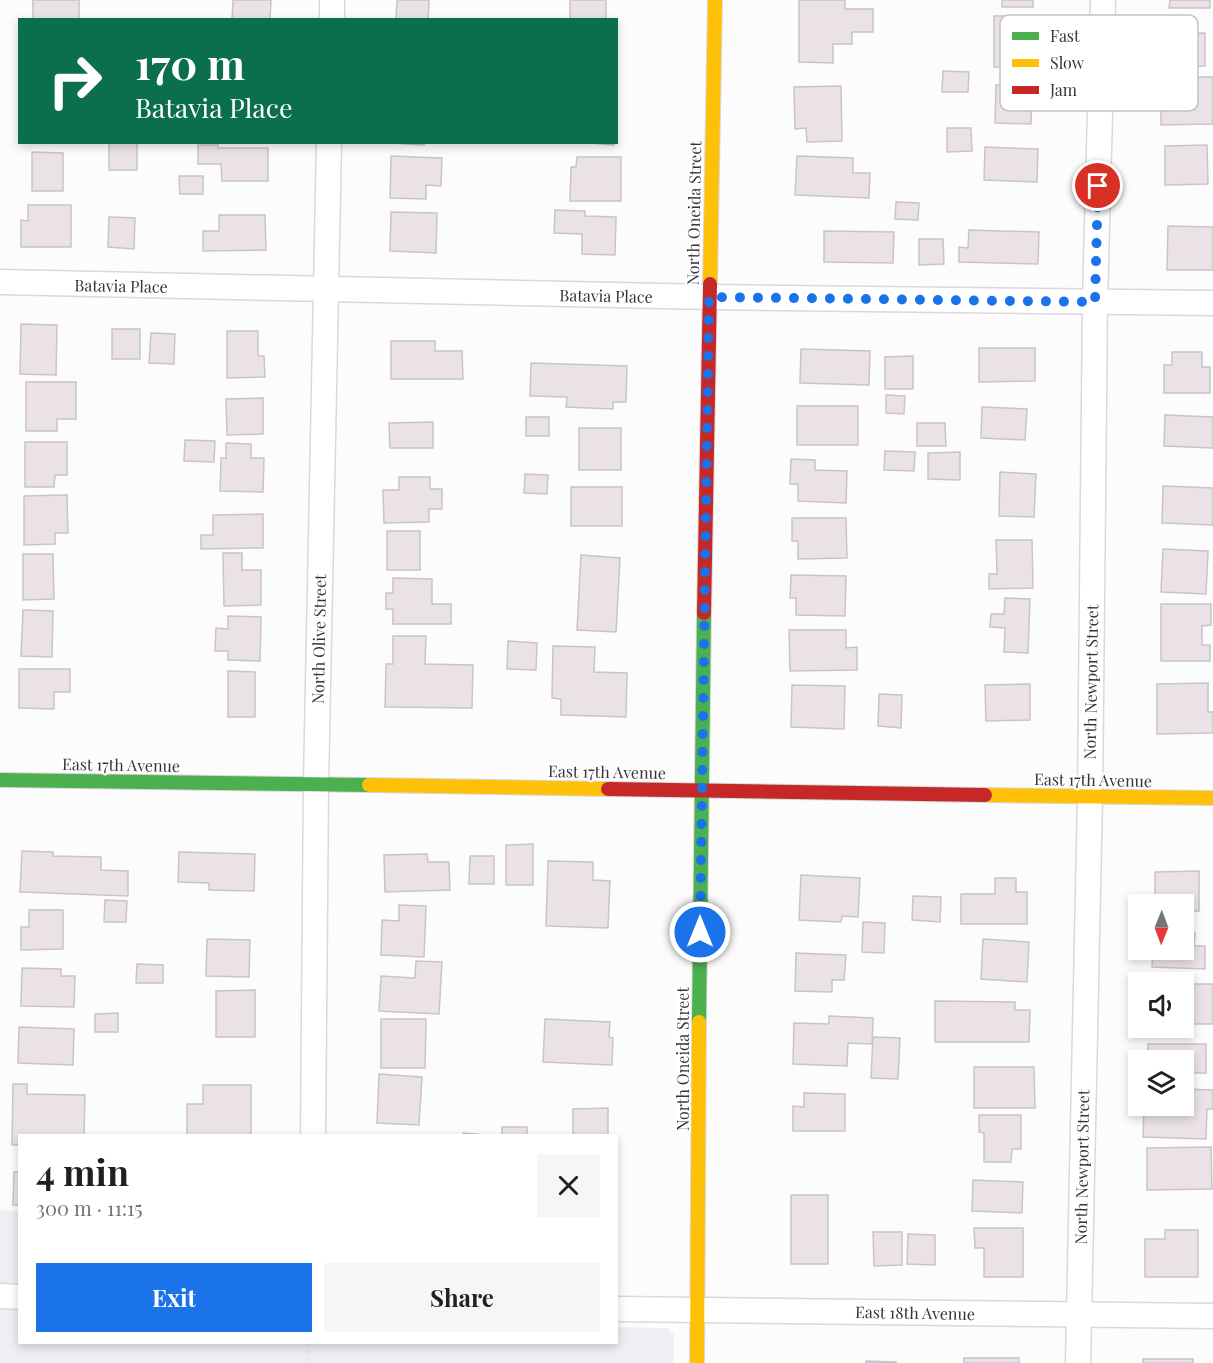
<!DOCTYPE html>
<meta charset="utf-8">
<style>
body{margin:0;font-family:"Playfair Display",serif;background:#f6f6f6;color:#202124;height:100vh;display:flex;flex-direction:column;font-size:22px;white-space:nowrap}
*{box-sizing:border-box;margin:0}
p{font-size:20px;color:#757577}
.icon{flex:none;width:33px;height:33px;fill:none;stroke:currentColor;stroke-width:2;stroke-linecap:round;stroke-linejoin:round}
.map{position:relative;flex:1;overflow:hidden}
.drawer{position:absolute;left:18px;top:1134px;width:600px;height:210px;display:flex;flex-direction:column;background:#fff;border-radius:0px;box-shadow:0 3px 9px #0003}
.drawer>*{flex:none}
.top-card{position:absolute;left:18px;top:18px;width:600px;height:126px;border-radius:0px;box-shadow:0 3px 9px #0003;background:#0b6e4f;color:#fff;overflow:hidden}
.needle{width:39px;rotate:181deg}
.fabs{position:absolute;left:1128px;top:894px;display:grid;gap:12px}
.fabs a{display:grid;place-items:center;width:66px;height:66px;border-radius:0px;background:#fff;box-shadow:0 3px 9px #0003;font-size:30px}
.pin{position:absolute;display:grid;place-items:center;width:51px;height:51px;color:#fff;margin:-26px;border:3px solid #fff;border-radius:50%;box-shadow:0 2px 6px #0007}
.me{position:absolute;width:66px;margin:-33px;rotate:0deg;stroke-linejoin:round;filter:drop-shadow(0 0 4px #0008)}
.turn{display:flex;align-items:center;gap:21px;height:126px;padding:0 18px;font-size:27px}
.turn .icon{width:78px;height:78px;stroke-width:2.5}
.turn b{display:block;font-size:42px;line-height:51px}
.round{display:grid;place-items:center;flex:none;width:63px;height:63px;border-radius:0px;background:#f6f6f6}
.headline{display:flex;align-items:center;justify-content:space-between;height:102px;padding:0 18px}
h1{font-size:36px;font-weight:700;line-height:45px}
.cta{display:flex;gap:12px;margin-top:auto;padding:12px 18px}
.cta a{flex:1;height:69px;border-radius:0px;background:#1a73e8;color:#fff;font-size:24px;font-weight:700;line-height:69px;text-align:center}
.cta a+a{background:#f6f6f6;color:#202124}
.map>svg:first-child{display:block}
.education{fill:#f0edf4}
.building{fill:#eae2e7;stroke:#c8c4c7;stroke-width:1.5}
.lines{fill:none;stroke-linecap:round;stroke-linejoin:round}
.street-casing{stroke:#dad8da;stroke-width:27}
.fast-casing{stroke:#dad8da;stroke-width:16}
.slow-casing{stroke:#dad8da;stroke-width:16}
.jam-casing{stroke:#dad8da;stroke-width:16}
.path{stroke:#e8e8e8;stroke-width:4;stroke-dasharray:4.5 3;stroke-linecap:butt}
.street{stroke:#fff;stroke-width:24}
.fast{stroke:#4caf50;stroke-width:14}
.slow{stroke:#ffc107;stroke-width:14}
.jam{stroke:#c62828;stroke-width:14}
.route{stroke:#1a73e8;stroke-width:10;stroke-dasharray:0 18}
.labels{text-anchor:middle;stroke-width:4.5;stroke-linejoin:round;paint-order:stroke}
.street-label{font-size:16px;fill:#373238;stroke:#fff}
.key{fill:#fff;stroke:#c3c2c3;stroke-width:1.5}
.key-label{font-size:16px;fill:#373238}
</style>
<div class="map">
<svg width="1213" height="1363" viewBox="0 0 1213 1363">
<rect width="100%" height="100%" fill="#fdfcfd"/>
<!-- education -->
<path class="education" d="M0,1210L19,1211L20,1342H616L617,1327L667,1328L674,1335L673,1363H0Z"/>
<!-- building -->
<g class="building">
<rect x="33" y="0" width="46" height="20"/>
<path d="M233,0H271L270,20H232Z"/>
<path d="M397,0H429L428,20H396Z"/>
<rect x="570" y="0" width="36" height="20"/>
<path d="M799,0H845V9H873V32H852V44H833V63L799,62Z"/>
<rect x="1002" y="0" width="31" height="7"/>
<path d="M1170,0H1210V8H1169Z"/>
<path d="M994,16H1033V34H1044V53H1051L1052,67H994Z"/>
<path d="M1205,33V66L1161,67V34Z"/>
<path d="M943,71L969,72L968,92H942Z"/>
<path d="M1179,77H1213V124L1161,125V98H1179Z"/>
<path d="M996,85L1032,86L1031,124L995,123Z"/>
<path d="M841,86L842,141L807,142L806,128L795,129L794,87Z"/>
<path d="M947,128H971L972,151L947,152Z"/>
<rect x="109" y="142" width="28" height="28"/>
<path d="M391,142H424V145L391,143Z"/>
<path d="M576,142H615L614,145Z"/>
<path d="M198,145H218V148H268V181H222L221,164H198Z"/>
<path d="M1207,145L1208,184L1165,185V146Z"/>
<path d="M985,147L1038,149L1037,182L984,180Z"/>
<path d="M32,152L63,153V191H32Z"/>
<path d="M391,156L442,158L441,186L426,185V199L390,198Z"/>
<path d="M797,156L853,158V173H870L869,198L795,195Z"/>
<path d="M577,157H621V201H570L571,167H576Z"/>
<path d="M179,176H203V194H180Z"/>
<path d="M896,202L919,203L918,220L895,219Z"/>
<path d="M28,205H71V247H21V220L28,221Z"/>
<path d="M555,210L585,211V216L616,217L615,255L582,254V234L554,233Z"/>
<path d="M391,212L437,213L436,253L390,251Z"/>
<path d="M219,215H265L266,250L203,251V231H219Z"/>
<path d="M109,217L135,218L134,249L108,247Z"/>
<path d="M1168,226L1213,227V270H1167Z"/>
<path d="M969,230L1039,232L1038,264L959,262V247L968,248Z"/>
<path d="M824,231L894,232L893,263L824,262Z"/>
<path d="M919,239H943L944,264L919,265Z"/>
<path d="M21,324L57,325L56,375L20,374Z"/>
<rect x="112" y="329" width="28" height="30"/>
<path d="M227,331H258V356H264L265,377L227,378Z"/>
<path d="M151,333L175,334L174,364L149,363Z"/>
<path d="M391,341H435V351H462L463,379H391Z"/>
<path d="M979,348H1035V381L979,382Z"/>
<path d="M801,349L870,351L869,385L800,383Z"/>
<path d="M1172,352H1202V367H1210V393H1164V365H1172Z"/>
<path d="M913,356V389H885V357Z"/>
<path d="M531,363L627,366L626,402H613V409L566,407L567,397L530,396Z"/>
<path d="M26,382H76V419H57V431H26Z"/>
<path d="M886,395L905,396L904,414L886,413Z"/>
<path d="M263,398V434L227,435L226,399Z"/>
<rect x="797" y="406" width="61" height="39"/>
<path d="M982,407L1027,409L1025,440L981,438Z"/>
<path d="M1165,415L1213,417V448L1164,446Z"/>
<rect x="526" y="417" width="23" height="19"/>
<path d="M433,422V448H390L389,423Z"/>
<path d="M917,423H945L946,446H917Z"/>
<rect x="579" y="428" width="42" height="42"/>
<path d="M185,440L215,441L214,462L184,461Z"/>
<path d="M25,442H67V475H55L54,487H25Z"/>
<path d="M226,443L251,444V458H264L263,492L220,491L221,458H226Z"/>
<path d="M885,451L915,452L914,471L884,470Z"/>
<path d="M960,452V480L928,479V453Z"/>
<path d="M791,459L815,460V470L847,471L846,503L798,501V484H790Z"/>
<path d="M1000,472L1036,474L1034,517L999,516Z"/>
<path d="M525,474L548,475L547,494L524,493Z"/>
<path d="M399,477H430V489H442V509H429V522L384,523L383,490H399Z"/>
<path d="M1163,486L1213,488V525L1162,523Z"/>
<rect x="571" y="487" width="51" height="39"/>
<path d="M67,495L68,533H55V544L24,545V496Z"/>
<path d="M263,514V548L201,549V535H213V515Z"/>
<path d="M792,518H846L847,558L798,559V541H792Z"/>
<rect x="387" y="531" width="33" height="39"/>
<path d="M996,540H1032L1033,588L989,589V574H997Z"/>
<path d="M1163,549L1208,551L1206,594L1161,592Z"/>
<path d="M223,553H242V570H261V605L224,606Z"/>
<path d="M23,554H53L54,599L23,600Z"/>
<path d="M581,555L620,558L616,632L577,630Z"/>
<path d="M791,575L846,576L845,616L796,615V598H790Z"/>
<path d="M393,578L432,579V604H451V624H393V609H386V593H393Z"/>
<path d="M1005,598L1030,599L1028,653L1004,652L1005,628L990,627L991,614H1004Z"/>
<path d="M1161,604H1211V625L1202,626V645H1210V661H1161Z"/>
<path d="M23,610L53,611L52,657L21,656Z"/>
<path d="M228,616L261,617L260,661L228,660V651H215L216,628L228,629Z"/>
<path d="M789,630H846V648L857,647V670L790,671Z"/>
<path d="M393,636H426L425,664L473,665L472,708L385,707L386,664H393Z"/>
<path d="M508,641L537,643L536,670L507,669Z"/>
<path d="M553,646L595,647L594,672L627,673L626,717L561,715V699L552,698Z"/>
<path d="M19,669H70V692H54V709L19,708Z"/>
<path d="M228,671L255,672V717H228Z"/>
<path d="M1208,683V712H1213V733L1157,734V684Z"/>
<path d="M1030,684V720L986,721L985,685Z"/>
<path d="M792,685L845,686L844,729L791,727Z"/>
<path d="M879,694L902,695L901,728L878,726Z"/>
<path d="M533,844V885H506V845Z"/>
<path d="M22,851L53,852V856L101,857V870L128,871V896L20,892Z"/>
<path d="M179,852L255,854L254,891L209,890V883L178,882Z"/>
<path d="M427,854L428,862H449L450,890L385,892L384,855Z"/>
<path d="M470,856H494V884H469Z"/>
<path d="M548,861L593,862V880L610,881L608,928L546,926Z"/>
<path d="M1199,871V911H1184V904H1155V872Z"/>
<path d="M801,875L860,878L858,917L842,916L841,922L799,920Z"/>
<path d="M995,878H1016V892H1027V924H961V894H995Z"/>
<path d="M913,896L941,897L940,922L912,920Z"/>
<path d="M105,900L127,901L126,922H104Z"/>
<path d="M399,905L426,906L424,957L381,955L382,920L399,921Z"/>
<path d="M29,910H63V949L21,950V927H29Z"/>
<path d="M863,922L885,923L884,953L862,952Z"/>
<path d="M1184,933H1195L1194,946H1205V969L1152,967L1153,950H1184Z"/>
<path d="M207,939L250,940L249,977L206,976Z"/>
<path d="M983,939L1029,942L1027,982L981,979Z"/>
<path d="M796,953L846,955L844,980H832V992L795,991Z"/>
<path d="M416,961L442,962L439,1014L379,1011L381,976L415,978Z"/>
<path d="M137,964L163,965V983H136Z"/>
<path d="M22,968L61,969V976H75L74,1007L21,1006Z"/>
<rect x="1184" y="984" width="29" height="40"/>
<path d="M255,990V1037H216V991Z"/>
<path d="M935,1001L1015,1002V1010H1030L1029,1042H935Z"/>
<path d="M118,1013V1032H95V1014Z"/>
<path d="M829,1016L873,1018L872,1044L848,1043L847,1066L793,1064L794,1023L829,1024Z"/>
<path d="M381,1019H426L425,1068H381Z"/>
<path d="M545,1019L610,1022L609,1037L613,1038L612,1065L543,1062Z"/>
<path d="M19,1027L74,1029L73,1065L18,1063Z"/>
<path d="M873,1037L900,1038L898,1079L871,1078Z"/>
<path d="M1148,1044H1206V1073H1191V1082H1184V1060H1148Z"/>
<path d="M974,1067H1034L1035,1108H974Z"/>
<path d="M379,1074L422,1077L419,1125L377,1123Z"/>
<path d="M13,1084H27V1094L85,1095L84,1136H20V1145H12Z"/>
<path d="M203,1085H251V1136H187V1104H203Z"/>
<path d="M1184,1089L1213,1090V1109H1207L1206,1139L1143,1137L1144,1106H1184Z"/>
<path d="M804,1093L845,1094V1131H793V1106L804,1107Z"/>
<path d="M608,1108V1136H573V1109Z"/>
<path d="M979,1115H1021V1149H1012L1011,1162H984V1133L979,1132Z"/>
<rect x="502" y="1127" width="25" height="9"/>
<path d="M463,1133L486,1135V1136H463Z"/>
<path d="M1211,1147L1212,1189L1147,1190V1148Z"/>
<path d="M14,1172H20V1205H13Z"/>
<path d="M973,1180L1023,1182L1022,1213L972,1211Z"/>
<rect x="791" y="1195" width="37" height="69"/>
<path d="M974,1228H1023V1277H984V1248H975Z"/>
<path d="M1165,1230H1198V1277H1145V1239H1165Z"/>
<path d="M873,1232H902V1265L874,1266Z"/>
<path d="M908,1234L935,1235V1265L907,1264Z"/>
<rect x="964" y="1358" width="55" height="5"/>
<rect x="1143" y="1359" width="50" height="4"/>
<path d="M866,1361L896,1362V1363H866Z"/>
</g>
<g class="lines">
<defs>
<g id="street">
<path d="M332,20V0"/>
<path d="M0,282L709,297L1213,303"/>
<path d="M313,1136L316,784L329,142"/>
<path d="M0,1296L20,1297"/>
<path d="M616,1309L1213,1316"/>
<path d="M1078,1363L1090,796L1095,302L1103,0"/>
</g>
<g id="fast">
<path d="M0,780L369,785"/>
<path d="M699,1022L704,613"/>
</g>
<g id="slow">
<path d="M710,284L715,0"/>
<path d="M369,785L608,789"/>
<path d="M985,795L1213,798"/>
<path d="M697,1363L699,1022"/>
</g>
<g id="jam">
<path d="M704,613L710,284"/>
<path d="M608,789L985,795"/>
</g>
</defs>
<!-- street casing -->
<use href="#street" class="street-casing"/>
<!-- fast casing -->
<use href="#fast" class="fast-casing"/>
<!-- slow casing -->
<use href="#slow" class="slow-casing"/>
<!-- jam casing -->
<use href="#jam" class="jam-casing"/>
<!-- path -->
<path class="path" d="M308,1342L309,1363"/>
<!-- street -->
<use href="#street" class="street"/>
<!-- fast -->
<use href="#fast" class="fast"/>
<!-- slow -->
<use href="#slow" class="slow"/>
<!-- jam -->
<use href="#jam" class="jam"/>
</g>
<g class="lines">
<!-- route -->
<path class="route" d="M700,932L709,297L1095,302L1098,186"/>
</g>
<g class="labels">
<!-- street labels -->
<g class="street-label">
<text transform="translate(694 213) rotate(-89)" y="6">North Oneida Street</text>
<text transform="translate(121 286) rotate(1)" y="6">Batavia Place</text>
<text transform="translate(606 296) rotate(1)" y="6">Batavia Place</text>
<text transform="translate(319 639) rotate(-89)" y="6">North Olive Street</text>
<text transform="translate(1091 682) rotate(-89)" y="6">North Newport Street</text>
<text transform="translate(121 765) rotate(1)" y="6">East 17th Avenue</text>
<text transform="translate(607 772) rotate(1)" y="6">East 17th Avenue</text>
<text transform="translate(1093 780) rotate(1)" y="6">East 17th Avenue</text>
<text transform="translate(683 1059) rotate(-90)" y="6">North Oneida Street</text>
<text transform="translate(1082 1167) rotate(-89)" y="6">North Newport Street</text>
<text transform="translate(915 1313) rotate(1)" y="6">East 18th Avenue</text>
</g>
</g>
<!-- legend -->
<rect x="1000" y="15" width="198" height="96" rx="9" class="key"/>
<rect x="1012" y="32" width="27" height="8" fill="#4caf50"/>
<rect x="1012" y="59" width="27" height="8" fill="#ffc107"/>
<rect x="1012" y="86" width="27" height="8" fill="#c62828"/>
<g class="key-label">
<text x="1050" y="42">Fast</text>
<text x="1050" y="69">Slow</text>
<text x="1050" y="96">Jam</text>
</g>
</svg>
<div class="fabs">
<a><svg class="needle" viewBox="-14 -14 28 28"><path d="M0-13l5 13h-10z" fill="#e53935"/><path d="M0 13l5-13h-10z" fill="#757577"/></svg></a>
<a><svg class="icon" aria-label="sound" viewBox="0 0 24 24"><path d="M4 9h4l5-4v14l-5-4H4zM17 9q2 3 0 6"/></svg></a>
<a><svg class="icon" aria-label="layers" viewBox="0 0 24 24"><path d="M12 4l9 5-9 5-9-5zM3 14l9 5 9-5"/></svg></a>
</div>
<div class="pin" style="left:1098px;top:186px;background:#d93025"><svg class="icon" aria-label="arrive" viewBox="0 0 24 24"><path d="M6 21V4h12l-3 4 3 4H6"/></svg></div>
<svg class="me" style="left:700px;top:932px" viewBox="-20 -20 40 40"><circle r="17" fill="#1a73e8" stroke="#fff" stroke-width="3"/><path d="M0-11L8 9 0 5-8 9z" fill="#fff"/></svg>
<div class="top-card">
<div class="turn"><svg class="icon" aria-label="right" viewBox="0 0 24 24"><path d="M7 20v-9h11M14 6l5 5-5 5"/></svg><div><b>170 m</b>Batavia Place</div></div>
</div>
<section class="drawer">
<div class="headline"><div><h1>4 min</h1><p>300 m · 11:15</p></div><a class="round"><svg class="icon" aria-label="close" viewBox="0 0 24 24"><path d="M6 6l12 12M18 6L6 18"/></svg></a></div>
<div class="cta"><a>Exit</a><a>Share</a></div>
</section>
</div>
